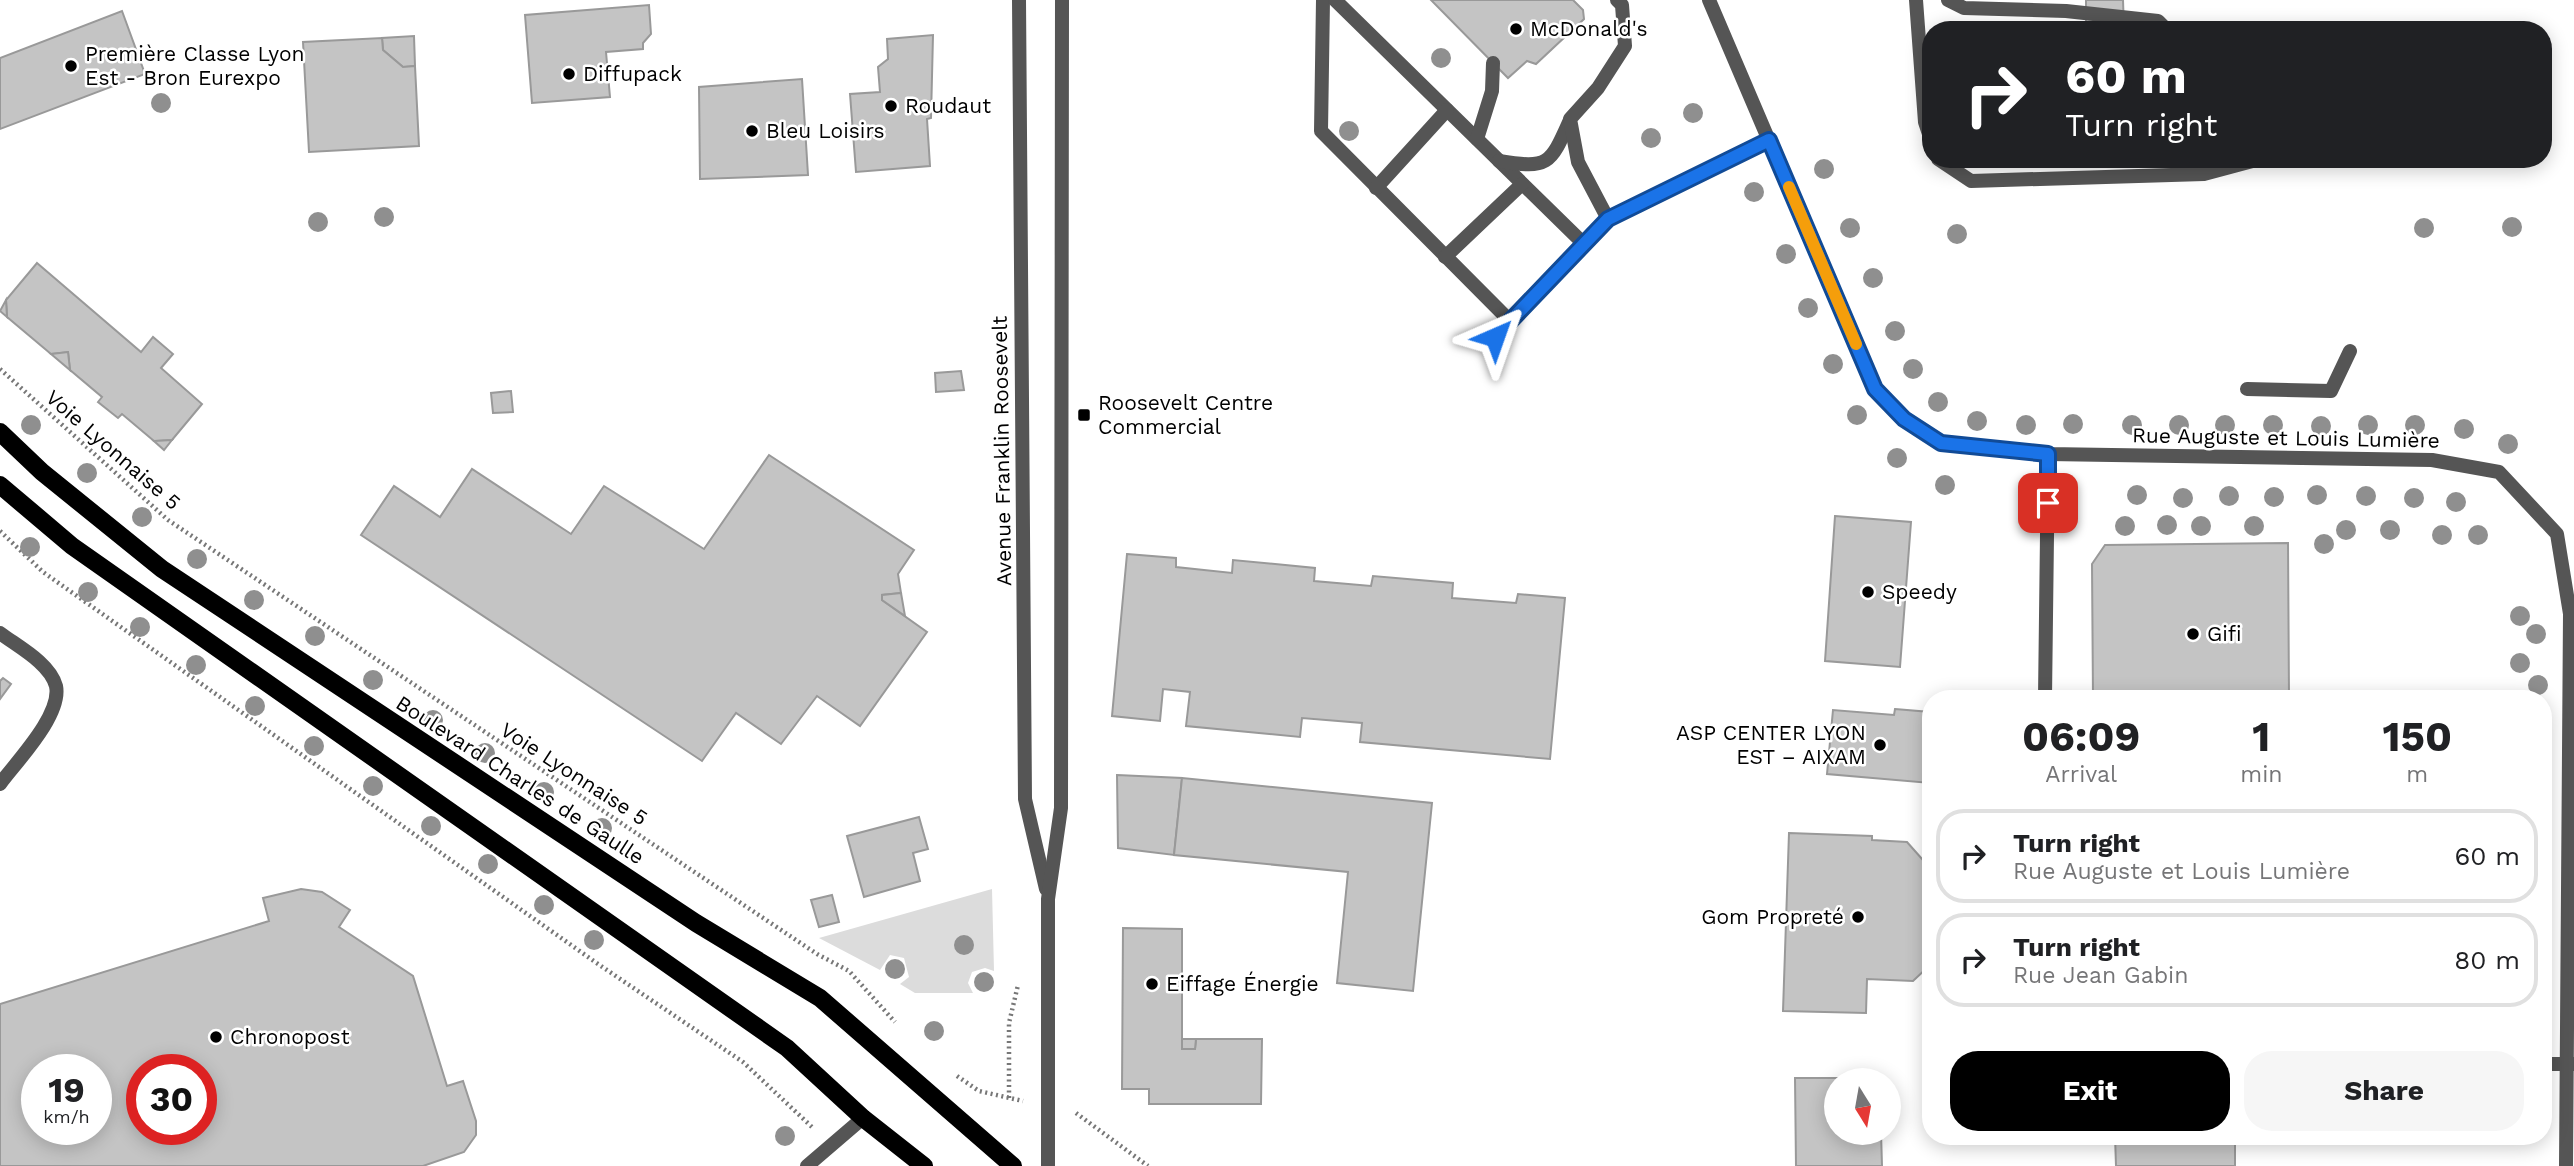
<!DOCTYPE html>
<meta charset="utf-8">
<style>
body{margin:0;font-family:"Work Sans",sans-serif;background:#f6f6f6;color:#202124;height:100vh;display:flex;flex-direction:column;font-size:26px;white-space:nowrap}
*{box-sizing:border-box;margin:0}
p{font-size:23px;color:#757577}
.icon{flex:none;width:38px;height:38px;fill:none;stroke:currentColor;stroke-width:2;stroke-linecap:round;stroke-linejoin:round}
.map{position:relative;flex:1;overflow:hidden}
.sheet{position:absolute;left:1922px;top:690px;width:630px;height:455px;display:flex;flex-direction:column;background:#fff;border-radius:28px;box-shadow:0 4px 18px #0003}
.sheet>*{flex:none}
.guide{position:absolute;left:1922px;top:21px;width:630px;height:147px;border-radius:28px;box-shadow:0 4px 18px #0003;background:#202124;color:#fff;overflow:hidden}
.needle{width:46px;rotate:169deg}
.controls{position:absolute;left:1824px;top:1068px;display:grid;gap:14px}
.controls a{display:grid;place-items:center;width:77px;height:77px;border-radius:50%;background:#fff;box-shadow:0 4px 18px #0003;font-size:35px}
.speed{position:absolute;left:21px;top:1054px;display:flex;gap:14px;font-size:35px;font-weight:700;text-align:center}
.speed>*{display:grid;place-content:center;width:91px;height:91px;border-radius:50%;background:#fff;box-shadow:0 4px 18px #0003;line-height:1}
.speed small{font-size:18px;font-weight:400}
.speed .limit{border:10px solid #d22;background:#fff;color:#111}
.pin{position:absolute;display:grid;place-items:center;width:60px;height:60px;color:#fff;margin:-30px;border-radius:14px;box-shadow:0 4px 10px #0006}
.me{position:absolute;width:77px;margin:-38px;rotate:43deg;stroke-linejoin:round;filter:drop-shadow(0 0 5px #0008)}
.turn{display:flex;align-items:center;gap:24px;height:147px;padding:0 28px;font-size:32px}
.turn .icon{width:91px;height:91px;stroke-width:2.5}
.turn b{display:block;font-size:49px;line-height:60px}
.eta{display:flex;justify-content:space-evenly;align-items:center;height:119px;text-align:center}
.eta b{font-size:42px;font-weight:700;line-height:49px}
.action{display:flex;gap:14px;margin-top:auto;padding:14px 28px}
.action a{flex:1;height:80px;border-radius:28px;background:#000;color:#fff;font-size:28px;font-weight:700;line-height:80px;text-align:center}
.action a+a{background:#f6f6f6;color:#202124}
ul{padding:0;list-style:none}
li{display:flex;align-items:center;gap:21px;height:94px;margin:0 14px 10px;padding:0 14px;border:4px solid #e0e0e0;border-radius:28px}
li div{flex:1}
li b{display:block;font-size:26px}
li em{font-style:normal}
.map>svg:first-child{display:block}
.green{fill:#dcdcdc}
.building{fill:#c4c4c4;stroke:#999;stroke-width:2;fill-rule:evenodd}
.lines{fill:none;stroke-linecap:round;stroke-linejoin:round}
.path{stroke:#777;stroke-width:4.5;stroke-dasharray:2 3.5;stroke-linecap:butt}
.service{stroke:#555;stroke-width:14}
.minor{stroke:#555;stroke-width:14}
.tertiary{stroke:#555;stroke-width:14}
.primary{stroke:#000;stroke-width:18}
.tree{fill:#8f8f8f}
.route-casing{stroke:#114b97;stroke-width:18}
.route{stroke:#1a73e8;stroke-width:12}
.slow{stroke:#f59e0b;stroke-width:12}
.poi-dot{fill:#000;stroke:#fff;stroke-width:2.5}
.labels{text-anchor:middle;stroke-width:5;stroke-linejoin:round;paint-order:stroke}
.poi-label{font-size:21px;fill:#000;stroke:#fff;text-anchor:start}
.street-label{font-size:21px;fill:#000;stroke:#fff}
</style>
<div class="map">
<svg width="2574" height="1166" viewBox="0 0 2574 1166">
<rect width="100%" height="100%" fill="#fff"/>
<!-- green -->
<path class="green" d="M992,889L994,971L985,968L972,972L968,983L973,993H915L900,984L909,977L904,958L890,955L880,970L819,938Z"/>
<!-- building -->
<g class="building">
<path d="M1431,0H1573L1583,10L1584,19L1536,64L1527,61L1508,78Z"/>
<path d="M2086,0H2123L2124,30H2086Z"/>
<path d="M649,5L651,34L643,43V49L606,52L610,97L532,103L525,15Z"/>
<path d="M122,11L145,74L0,129V58Z"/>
<path d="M933,35L931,118L927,119L930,166L856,172L850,94L880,92L878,67L888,59L887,39Z"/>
<path d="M414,36L415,66L403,67L383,50L382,38Z"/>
<path d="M382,38L383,50L403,67L415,66L419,146L309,152L303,42Z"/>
<path d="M802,79L808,175L700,179L699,87Z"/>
<path d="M37,263L141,352L153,337L173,354L161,368L202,404L172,440L154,441L122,414L118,418L98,402L102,397L70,370L68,352L51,354L7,317L6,300Z"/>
<path d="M6,300L7,317L0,311Z"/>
<path d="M68,352L70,370L51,354Z"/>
<path d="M961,371L964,390L936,392L935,373Z"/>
<path d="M511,391L513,412L493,413L491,393Z"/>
<path d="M172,440L164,450L154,441Z"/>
<path d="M769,455L914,550L898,574L901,593L882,595V600L927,632L860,726L817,696L781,744L736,713L702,761L361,535L394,486L440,517L472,469L571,534L604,486L704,549Z"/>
<path d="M1835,516L1911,522L1900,667L1825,661Z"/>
<path d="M2288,543L2289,698H2093L2092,564L2105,545Z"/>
<path d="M1127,554L1176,558V567L1232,573L1233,560L1315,568L1314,581L1371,586L1373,576L1453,583L1452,598L1516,603L1518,594L1565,598L1550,759L1360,742L1362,723L1302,718L1300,737L1186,726L1190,692L1163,689L1160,721L1112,716Z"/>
<path d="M901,593L905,616L882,600V595Z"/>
<path d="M3,678L11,684L0,699V681Z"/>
<path d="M1895,709L1930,712V783L1827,774L1833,710L1894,715Z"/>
<path d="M1117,775L1182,778L1174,855L1118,848Z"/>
<path d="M1182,778L1432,803L1413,991L1337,983L1348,872L1174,855Z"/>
<path d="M919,817L928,849L913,853L920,881L864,897L847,836Z"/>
<path d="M1789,833L1872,836V840L1907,842L1930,868V965L1913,981L1867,979L1866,1013L1783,1011Z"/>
<path d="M301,889L322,892L350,910L339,927L413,976L447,1086L463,1081L476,1121V1135L464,1152L423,1166H0V1004L269,921L263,898ZM37,1069H96V1129H37ZM142,1069H201V1129H142Z"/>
<path d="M832,895L839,922L819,927L811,900Z"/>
<path d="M1123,928L1182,929V1049H1195L1196,1039H1262L1261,1104H1149V1089H1122Z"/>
<path d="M1182,1039H1196L1195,1049H1182Z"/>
<path d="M1795,1078H1881L1836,1080V1132H1881L1882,1166H1796Z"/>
<path d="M2115,1136H2235V1166H2116Z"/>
</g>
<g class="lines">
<!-- path -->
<g class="path">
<path d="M0,369L168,520L817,954L849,971L895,1022"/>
<path d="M0,531L43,572L598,964L743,1062L813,1128"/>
<path d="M957,1076L979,1091L1023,1101"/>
<path d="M1009,1098V1023L1018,985"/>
<path d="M1076,1113L1148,1166"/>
</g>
<!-- service -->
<g class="service">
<path d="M1323,0L1321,131L1510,321"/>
<path d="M1335,0L1584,244"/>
<path d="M1916,0L1925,122L1930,137"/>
<path d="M1948,0L1964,8L2066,11L2158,21L2167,30"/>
<path d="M1477,139L1492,91L1493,63"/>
<path d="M1938,159L1971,181L2204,174L2260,159"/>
<path d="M1499,161C1549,169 1550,165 1570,120"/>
<path d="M1376,188L1447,110"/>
<path d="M1608,219L1578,162L1570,119L1598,88L1625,46L1622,5L1617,0"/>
<path d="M1445,257L1522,184"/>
<path d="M2247,389L2331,391L2350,351"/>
<path d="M0,633C17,646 50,663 56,686C62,715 17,761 0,784"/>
</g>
<!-- minor -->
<g class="minor">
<path d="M1709,0L1875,389L1904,419L1941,443L2048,454L2432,460L2499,472L2557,534L2570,614L2566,1166"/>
<path d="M1495,337L1608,219L1769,140"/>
<path d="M2045,698L2048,454"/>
<path d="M2543,1064H2574"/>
<path d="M807,1166L863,1118"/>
</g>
<!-- tertiary -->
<g class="tertiary">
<path d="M1019,0L1025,799L1046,889"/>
<path d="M1048,1166V899L1061,808L1062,0"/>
</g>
<!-- primary -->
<g class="primary">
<path d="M0,432L42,472L162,569L696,923L820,998L1013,1166"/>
<path d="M0,485L72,546L787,1048L863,1118L924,1166"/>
</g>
</g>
<!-- trees -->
<g class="tree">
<circle cx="1441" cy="58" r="10"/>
<circle cx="161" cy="103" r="10"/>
<circle cx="1693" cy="113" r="10"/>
<circle cx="1349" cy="131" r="10"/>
<circle cx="1651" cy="138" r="10"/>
<circle cx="1824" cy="169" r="10"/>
<circle cx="1754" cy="192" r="10"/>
<circle cx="384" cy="217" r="10"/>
<circle cx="318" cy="222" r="10"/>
<circle cx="2512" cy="227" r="10"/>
<circle cx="1850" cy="228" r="10"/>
<circle cx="2424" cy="228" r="10"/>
<circle cx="1957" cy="234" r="10"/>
<circle cx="1786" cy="254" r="10"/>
<circle cx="1873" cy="278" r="10"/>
<circle cx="1808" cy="308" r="10"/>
<circle cx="1895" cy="331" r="10"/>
<circle cx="1833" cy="364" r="10"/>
<circle cx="1913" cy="369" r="10"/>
<circle cx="1938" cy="402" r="10"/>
<circle cx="1857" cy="415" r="10"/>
<circle cx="1977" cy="421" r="10"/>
<circle cx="2073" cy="424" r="10"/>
<circle cx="31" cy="425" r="10"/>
<circle cx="2026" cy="425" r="10"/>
<circle cx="2132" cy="425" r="10"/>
<circle cx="2179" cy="425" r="10"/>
<circle cx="2225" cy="425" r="10"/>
<circle cx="2273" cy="425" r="10"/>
<circle cx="2368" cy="425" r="10"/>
<circle cx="2415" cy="425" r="10"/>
<circle cx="2321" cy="426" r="10"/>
<circle cx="2464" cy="429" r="10"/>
<circle cx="2508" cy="444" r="10"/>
<circle cx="1897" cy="458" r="10"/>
<circle cx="87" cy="473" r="10"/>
<circle cx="1945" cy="485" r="10"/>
<circle cx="2137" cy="495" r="10"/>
<circle cx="2317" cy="495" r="10"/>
<circle cx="2229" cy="496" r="10"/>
<circle cx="2366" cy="496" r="10"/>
<circle cx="2274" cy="497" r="10"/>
<circle cx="2183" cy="498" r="10"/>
<circle cx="2414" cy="498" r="10"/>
<circle cx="2456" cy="502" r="10"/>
<circle cx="142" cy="517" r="10"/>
<circle cx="2167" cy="525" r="10"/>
<circle cx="2125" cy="526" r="10"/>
<circle cx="2201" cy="526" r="10"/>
<circle cx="2254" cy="526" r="10"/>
<circle cx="2346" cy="530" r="10"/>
<circle cx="2390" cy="530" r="10"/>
<circle cx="2442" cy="535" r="10"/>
<circle cx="2478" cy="535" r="10"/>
<circle cx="2324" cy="544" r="10"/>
<circle cx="30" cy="547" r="10"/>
<circle cx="197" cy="559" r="10"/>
<circle cx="88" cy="592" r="10"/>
<circle cx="254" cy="600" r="10"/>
<circle cx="2520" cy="616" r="10"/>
<circle cx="140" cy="627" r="10"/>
<circle cx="2536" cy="634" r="10"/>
<circle cx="315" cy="636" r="10"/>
<circle cx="2520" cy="663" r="10"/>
<circle cx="196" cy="665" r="10"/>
<circle cx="373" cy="680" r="10"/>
<circle cx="2538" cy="685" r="10"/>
<circle cx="255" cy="706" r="10"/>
<circle cx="433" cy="720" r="10"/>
<circle cx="314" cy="746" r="10"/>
<circle cx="485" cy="753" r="10"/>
<circle cx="373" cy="786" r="10"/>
<circle cx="544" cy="792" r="10"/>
<circle cx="431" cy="826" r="10"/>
<circle cx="602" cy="828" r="10"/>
<circle cx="488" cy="864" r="10"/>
<circle cx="544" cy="905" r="10"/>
<circle cx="594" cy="940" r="10"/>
<circle cx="964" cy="945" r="10"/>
<circle cx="895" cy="969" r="10"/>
<circle cx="984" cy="982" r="10"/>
<circle cx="934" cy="1031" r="10"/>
<circle cx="785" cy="1136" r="10"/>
</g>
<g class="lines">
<defs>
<path id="route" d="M1495,337L1608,219L1769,140L1875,389L1904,419L1941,443L2048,454V503"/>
</defs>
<!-- route casing -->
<use href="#route" class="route-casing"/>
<!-- route -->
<use href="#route" class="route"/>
<!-- slow -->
<path class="slow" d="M1789,187L1856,344"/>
</g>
<!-- markers -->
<g class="poi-dot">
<circle cx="1516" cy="29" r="7"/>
<circle cx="71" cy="66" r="7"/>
<circle cx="569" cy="74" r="7"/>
<circle cx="891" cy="106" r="7"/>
<circle cx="752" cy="131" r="7"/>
<rect x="1077" y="408" width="14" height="14" rx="3.5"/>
<circle cx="1868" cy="592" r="7"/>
<circle cx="2193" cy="634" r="7"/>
<circle cx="1880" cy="745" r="7"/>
<circle cx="1858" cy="917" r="7"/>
<circle cx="1152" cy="984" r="7"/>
<circle cx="216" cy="1037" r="7"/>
</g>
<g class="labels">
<!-- poi labels -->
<g class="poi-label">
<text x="1530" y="36">McDonald's</text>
<text x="85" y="61">Première Classe Lyon<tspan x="85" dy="24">Est - Bron Eurexpo</tspan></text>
<text x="583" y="81">Diffupack</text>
<text x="905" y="113">Roudaut</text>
<text x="766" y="138">Bleu Loisirs</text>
<text x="1098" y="410">Roosevelt Centre<tspan x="1098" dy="24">Commercial</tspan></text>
<text x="1882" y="599">Speedy</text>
<text x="2207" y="641">Gifi</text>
<text x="1866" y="740" text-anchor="end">ASP CENTER LYON<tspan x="1866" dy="24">EST – AIXAM</tspan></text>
<text x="1844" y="924" text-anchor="end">Gom Propreté</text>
<text x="1166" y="991">Eiffage Énergie</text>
<text x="230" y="1044">Chronopost</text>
</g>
<!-- street labels -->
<g class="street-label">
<text transform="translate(2286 438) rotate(1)" y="7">Rue Auguste et Louis Lumière</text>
<text transform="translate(113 450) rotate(41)" y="7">Voie Lyonnaise 5</text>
<text transform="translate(1002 451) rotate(-91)" y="7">Avenue Franklin Roosevelt</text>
<text transform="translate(574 774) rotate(33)" y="7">Voie Lyonnaise 5</text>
<text transform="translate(520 780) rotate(33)" y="7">Boulevard Charles de Gaulle</text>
</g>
</g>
</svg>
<div class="controls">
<a><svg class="needle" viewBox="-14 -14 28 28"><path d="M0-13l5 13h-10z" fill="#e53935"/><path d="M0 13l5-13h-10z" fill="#757577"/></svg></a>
</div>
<div class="speed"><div>19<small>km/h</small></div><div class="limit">30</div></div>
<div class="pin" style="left:2048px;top:503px;background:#d93025"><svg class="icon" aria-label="arrive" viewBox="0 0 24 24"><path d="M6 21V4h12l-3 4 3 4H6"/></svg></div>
<svg class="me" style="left:1495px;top:337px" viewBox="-20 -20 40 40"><path d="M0-17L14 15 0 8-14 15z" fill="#1a73e8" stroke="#fff" stroke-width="4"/></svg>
<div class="guide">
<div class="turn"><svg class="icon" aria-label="right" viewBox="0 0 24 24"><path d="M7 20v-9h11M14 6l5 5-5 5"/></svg><div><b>60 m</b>Turn right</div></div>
</div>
<section class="sheet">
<div class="eta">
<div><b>06:09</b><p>Arrival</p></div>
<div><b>1</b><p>min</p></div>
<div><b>150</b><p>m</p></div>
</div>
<ul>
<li><svg class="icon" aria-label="right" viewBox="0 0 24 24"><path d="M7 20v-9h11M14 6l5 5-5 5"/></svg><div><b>Turn right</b><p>Rue Auguste et Louis Lumière</p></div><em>60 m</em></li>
<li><svg class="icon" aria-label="right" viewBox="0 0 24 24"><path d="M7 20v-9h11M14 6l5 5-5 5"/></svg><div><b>Turn right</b><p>Rue Jean Gabin</p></div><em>80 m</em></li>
</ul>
<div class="action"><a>Exit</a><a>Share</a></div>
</section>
</div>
